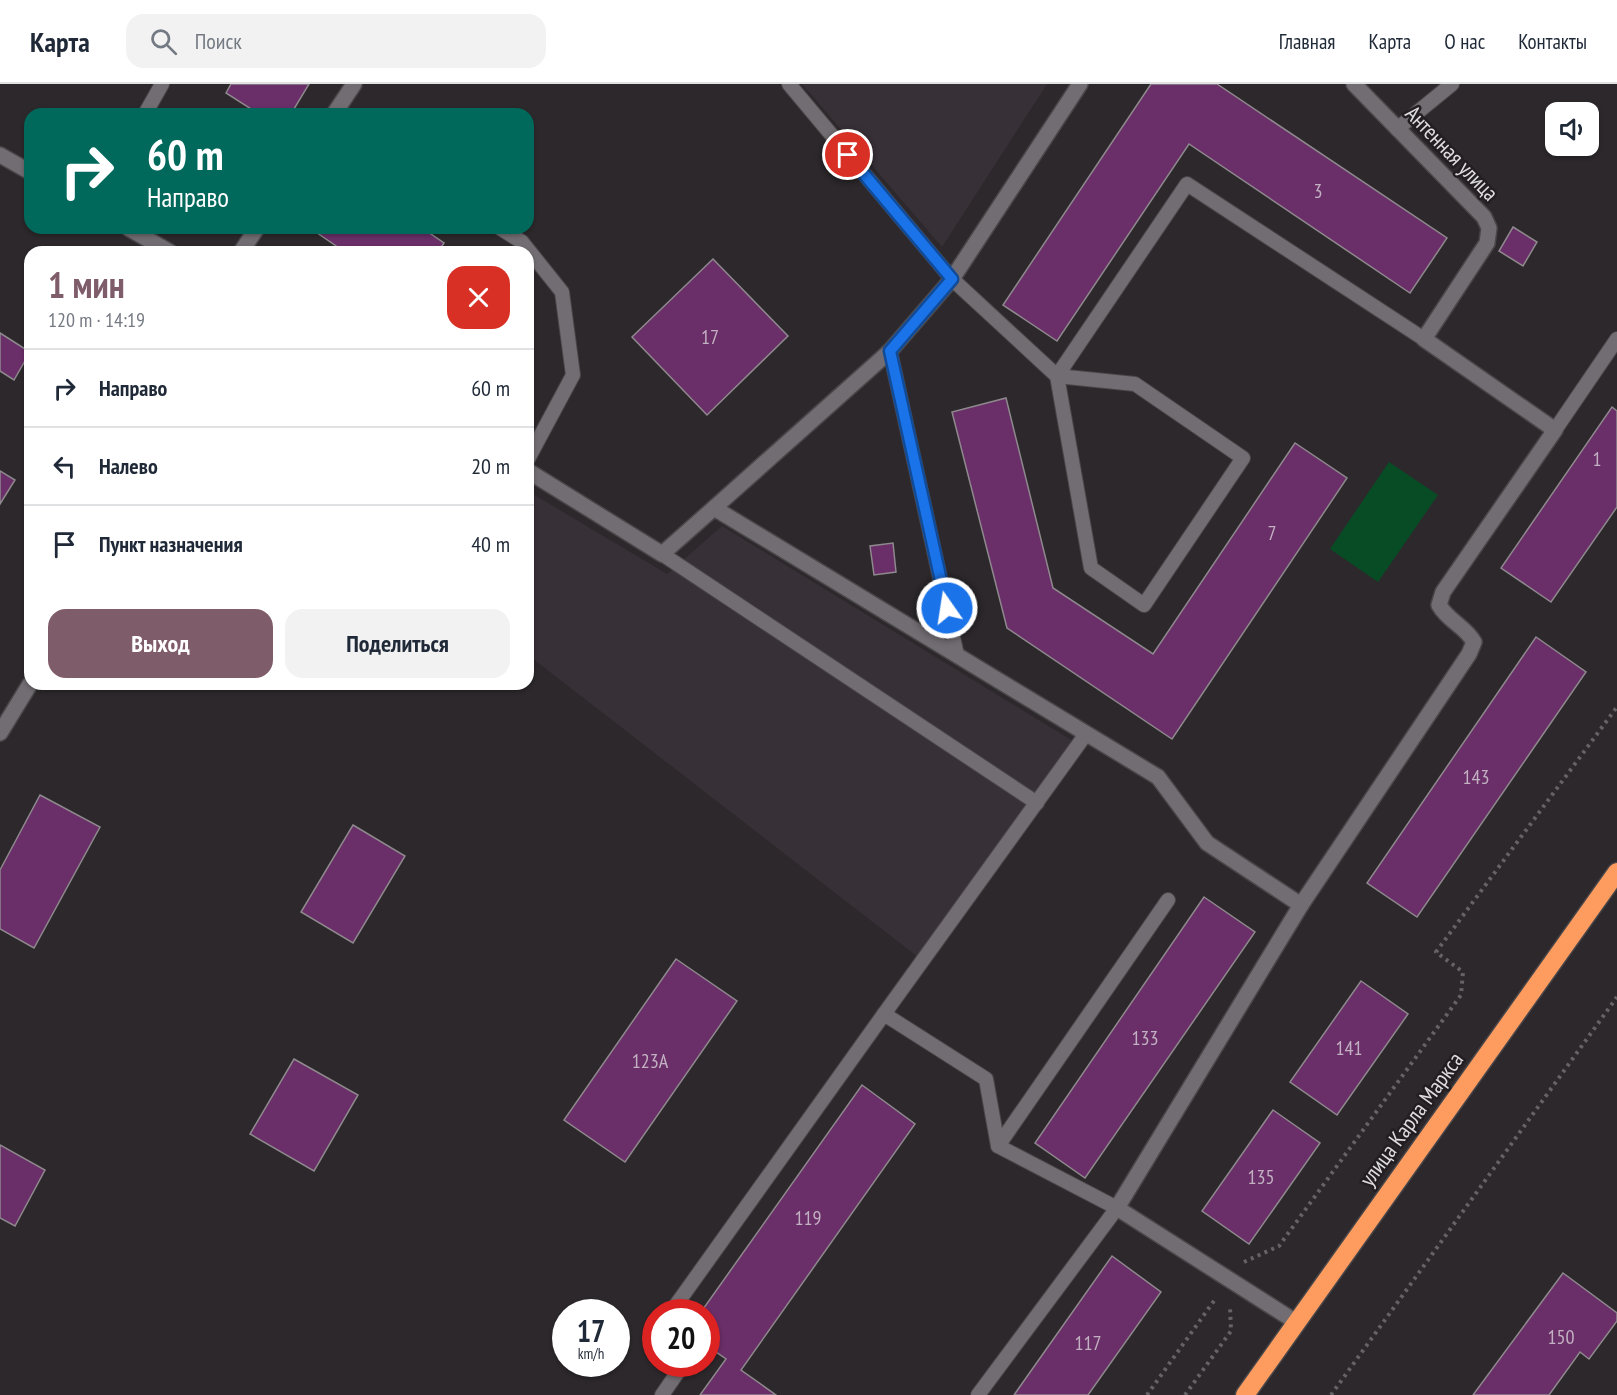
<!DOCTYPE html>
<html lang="ru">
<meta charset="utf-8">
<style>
body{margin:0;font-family:"PT Sans Narrow",sans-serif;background:#f2f2f3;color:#1f2937;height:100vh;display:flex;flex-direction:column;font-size:22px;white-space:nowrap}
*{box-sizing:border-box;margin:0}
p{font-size:20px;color:#747a83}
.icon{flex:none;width:33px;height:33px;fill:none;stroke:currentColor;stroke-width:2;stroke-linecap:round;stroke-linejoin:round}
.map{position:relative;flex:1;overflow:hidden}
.drawer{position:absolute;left:24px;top:162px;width:510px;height:444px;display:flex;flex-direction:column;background:#fff;border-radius:18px;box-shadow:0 2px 4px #0004}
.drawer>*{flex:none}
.top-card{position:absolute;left:24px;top:24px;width:510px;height:126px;border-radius:18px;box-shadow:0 2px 4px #0004;background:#00695c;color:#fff;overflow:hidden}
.buttons{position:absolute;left:1545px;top:18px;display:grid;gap:12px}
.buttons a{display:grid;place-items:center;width:54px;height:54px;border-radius:12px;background:#fff;box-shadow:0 2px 4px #0004;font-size:30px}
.speed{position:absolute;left:552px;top:1215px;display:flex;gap:12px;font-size:30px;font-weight:700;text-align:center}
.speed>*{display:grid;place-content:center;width:78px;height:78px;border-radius:50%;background:#fff;box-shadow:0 2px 4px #0004;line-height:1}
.speed small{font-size:15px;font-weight:400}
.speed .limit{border:9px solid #d22;background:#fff;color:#111}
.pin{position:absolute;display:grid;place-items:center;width:51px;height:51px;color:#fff;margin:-26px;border:3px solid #fff;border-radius:50%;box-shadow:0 2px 6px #0007}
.me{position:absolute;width:66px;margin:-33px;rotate:347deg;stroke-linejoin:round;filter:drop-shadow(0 0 4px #0008)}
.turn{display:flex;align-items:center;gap:21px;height:126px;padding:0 24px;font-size:27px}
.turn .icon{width:78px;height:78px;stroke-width:2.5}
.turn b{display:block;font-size:42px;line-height:51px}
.round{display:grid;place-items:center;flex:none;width:63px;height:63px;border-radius:18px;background:#f2f2f3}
.overview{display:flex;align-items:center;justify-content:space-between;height:102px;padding:0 24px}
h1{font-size:36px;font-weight:800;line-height:45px;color:#7f5c69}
.cta{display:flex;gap:12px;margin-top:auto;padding:12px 24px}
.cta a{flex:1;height:69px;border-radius:18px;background:#7f5c69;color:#fff;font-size:24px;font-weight:800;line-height:69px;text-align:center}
.cta a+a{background:#f2f2f3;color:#1f2937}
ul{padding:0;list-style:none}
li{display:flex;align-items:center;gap:18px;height:78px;padding:0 24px;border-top:2px solid #e0e1e3}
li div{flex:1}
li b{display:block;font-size:22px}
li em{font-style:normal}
header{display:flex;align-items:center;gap:36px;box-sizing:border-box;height:84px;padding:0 30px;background:#fff;border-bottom:2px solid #e0e1e3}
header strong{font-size:28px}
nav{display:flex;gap:33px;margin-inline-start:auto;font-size:21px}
.search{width:420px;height:54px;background:#f2f2f3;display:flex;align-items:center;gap:15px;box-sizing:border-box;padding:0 21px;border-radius:18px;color:#747a83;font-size:22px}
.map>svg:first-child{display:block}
.built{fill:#373037}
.pitch{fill:#084c26}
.building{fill:#6a2e68;stroke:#8e898d;stroke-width:1.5}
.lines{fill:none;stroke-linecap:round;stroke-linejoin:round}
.lane-casing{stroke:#494649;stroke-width:16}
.street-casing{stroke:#494649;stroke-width:18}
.highway-casing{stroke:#494649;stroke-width:21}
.path{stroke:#666366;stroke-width:4;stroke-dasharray:3 4.5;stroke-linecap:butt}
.lane{stroke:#726d72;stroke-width:14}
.street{stroke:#726d72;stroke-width:15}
.highway{stroke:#fe9c60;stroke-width:18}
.route-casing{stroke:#114b97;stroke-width:15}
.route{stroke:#1a73e8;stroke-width:10}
.labels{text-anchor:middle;stroke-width:5;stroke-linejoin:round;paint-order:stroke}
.number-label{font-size:20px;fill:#c2b1c2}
.street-label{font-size:22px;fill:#e0dde0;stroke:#221e22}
</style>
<header>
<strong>Карта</strong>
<div class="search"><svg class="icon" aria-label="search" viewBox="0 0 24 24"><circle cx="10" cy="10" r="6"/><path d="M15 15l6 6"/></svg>Поиск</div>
<nav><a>Главная</a><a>Карта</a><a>О нас</a><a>Контакты</a></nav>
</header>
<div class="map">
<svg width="1617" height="1311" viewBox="0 0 1617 1311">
<rect width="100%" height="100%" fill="#2c282b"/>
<!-- built -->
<g class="built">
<path d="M802,0H1047L942,163Z"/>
<path d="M528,407L667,490L722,442L1081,662L923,877L528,571Z"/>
</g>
<!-- pitch -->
<path class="pitch" d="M1389,378L1438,411L1378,498L1330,465Z"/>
<!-- building -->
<g class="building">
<path d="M231,0H309L291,30H259L226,9Z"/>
<path d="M1151,0H1217L1447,154L1410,209L1189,60L1057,257L1003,221Z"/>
<path d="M1513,143L1537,158L1523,182L1499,167Z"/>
<path d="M310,144H422L444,159L438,168H345Z"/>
<path d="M713,175L788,252L707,331L632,253Z"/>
<path d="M0,249L30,268L14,296L0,287Z"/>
<path d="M1006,314L1053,504L1153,570L1295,359L1347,394L1172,655L1007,544L952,328Z"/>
<path d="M1612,323L1617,327V423L1551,518L1501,484Z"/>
<path d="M0,387L15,396L0,420Z"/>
<path d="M893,459L896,488L874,491L870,462Z"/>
<path d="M1536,553L1586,588L1417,833L1367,799Z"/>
<path d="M40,711L100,743L34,864L0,845V786Z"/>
<path d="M353,741L405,772L353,859L301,828Z"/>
<path d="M1204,813L1255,848L1085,1094L1035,1059Z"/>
<path d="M676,875L737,917L625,1078L564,1036Z"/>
<path d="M1361,897L1408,930L1337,1031L1290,998Z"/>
<path d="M294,975L358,1011L314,1087L250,1050Z"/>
<path d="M862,1001L915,1040L741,1286L776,1311H700L726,1275L706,1261V1228H701Z"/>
<path d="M1273,1026L1320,1059L1249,1160L1202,1127Z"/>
<path d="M0,1061L45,1086L15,1142L0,1134Z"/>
<path d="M1112,1172L1161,1208L1088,1311H1014Z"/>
<path d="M1563,1189L1617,1229V1237L1589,1275L1580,1268L1549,1311H1473Z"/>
</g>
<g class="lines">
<defs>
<g id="lane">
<path d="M789,0L952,195L1057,292L1091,484L1144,521L1243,374L1135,300L1057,292L1187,100L1424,255"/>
<path d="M145,30L162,0"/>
<path d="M1397,45L1452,0"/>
<path d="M500,144L522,158L562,208L573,291L528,375"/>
<path d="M890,267L957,571"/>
<path d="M1555,346L1617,255"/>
<path d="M662,470L1037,719"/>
<path d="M884,930L1086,650"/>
<path d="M998,1062L1168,816"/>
<path d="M671,1228L884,930L986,995L998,1062L1117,1124L978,1311"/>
<path d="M656,1251L651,1257L656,1260"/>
<path d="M662,1311L682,1282L679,1280"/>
</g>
<g id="street">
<path d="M334,30L354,0"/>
<path d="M0,71L30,88"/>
<path d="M128,144L170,168"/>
<path d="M241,168L257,144"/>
<path d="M528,387L662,470L714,424L1158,693L1207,759L1301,821"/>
<path d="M714,424L890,267L952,195L1080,0"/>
<path d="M0,649L30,600"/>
<path d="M1296,1238L1117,1124L1301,821L1469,570L1474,558C1465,542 1448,537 1439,521L1443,508L1555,346L1424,255L1487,159L1489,144L1484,133L1354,0"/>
</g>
<path id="highway" d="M1245,1311L1617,788"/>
</defs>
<!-- lane casing -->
<use href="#lane" class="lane-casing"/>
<!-- street casing -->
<use href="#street" class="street-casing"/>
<!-- highway casing -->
<use href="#highway" class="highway-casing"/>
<!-- path -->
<g class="path">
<path d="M1244,1178L1279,1162L1461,911L1463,888L1436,868L1617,623"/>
<path d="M1147,1311L1216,1214"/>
<path d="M1185,1311L1231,1247L1230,1222"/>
<path d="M1331,1311L1617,913"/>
</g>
<!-- lane -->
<use href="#lane" class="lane"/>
<!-- street -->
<use href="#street" class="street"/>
<!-- highway -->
<use href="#highway" class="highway"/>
</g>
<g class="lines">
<defs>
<path id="route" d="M848,71L952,195L890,267L947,524"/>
</defs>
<!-- route casing -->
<use href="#route" class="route-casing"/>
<!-- route -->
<use href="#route" class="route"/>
</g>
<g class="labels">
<!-- number labels -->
<g class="number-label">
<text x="1318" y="114">3</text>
<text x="710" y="260">17</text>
<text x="1597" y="382">1</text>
<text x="1272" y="456">7</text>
<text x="1476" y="700">143</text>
<text x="1145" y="961">133</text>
<text x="1349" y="971">141</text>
<text x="650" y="984">123А</text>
<text x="1261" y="1100">135</text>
<text x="808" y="1141">119</text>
<text x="1561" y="1260">150</text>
<text x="1088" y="1266">117</text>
</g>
<!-- street labels -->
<g class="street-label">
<text transform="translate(1452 69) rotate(46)" y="8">Антенная улица</text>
<text transform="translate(1411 1035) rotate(-54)" y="8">улица Карла Маркса</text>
</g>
</g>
</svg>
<div class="buttons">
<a><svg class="icon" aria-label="sound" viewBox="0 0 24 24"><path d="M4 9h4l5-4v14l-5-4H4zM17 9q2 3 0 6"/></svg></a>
</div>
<div class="speed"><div>17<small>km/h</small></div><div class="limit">20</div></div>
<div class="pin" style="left:848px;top:71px;background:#d93025"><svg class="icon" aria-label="arrive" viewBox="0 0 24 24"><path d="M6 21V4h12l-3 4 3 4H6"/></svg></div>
<svg class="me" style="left:947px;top:524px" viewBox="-20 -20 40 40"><circle r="17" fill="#1a73e8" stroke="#fff" stroke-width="3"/><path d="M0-11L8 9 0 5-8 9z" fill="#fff"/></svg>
<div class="top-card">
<div class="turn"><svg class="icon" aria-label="right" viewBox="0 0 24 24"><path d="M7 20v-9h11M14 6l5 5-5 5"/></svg><div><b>60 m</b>Направо</div></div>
</div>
<section class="drawer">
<div class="overview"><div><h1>1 мин</h1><p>120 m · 14:19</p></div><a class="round" style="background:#d93025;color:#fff"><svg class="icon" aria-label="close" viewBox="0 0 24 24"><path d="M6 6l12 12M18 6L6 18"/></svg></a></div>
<ul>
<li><svg class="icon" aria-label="right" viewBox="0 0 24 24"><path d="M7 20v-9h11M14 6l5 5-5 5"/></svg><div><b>Направо</b></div><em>60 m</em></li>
<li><svg class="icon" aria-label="left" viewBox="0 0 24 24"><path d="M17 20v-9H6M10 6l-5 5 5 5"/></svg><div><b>Налево</b></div><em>20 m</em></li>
<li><svg class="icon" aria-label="arrive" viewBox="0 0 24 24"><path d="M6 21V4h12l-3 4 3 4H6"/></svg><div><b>Пункт назначения</b></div><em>40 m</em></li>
</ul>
<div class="cta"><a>Выход</a><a>Поделиться</a></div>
</section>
</div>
